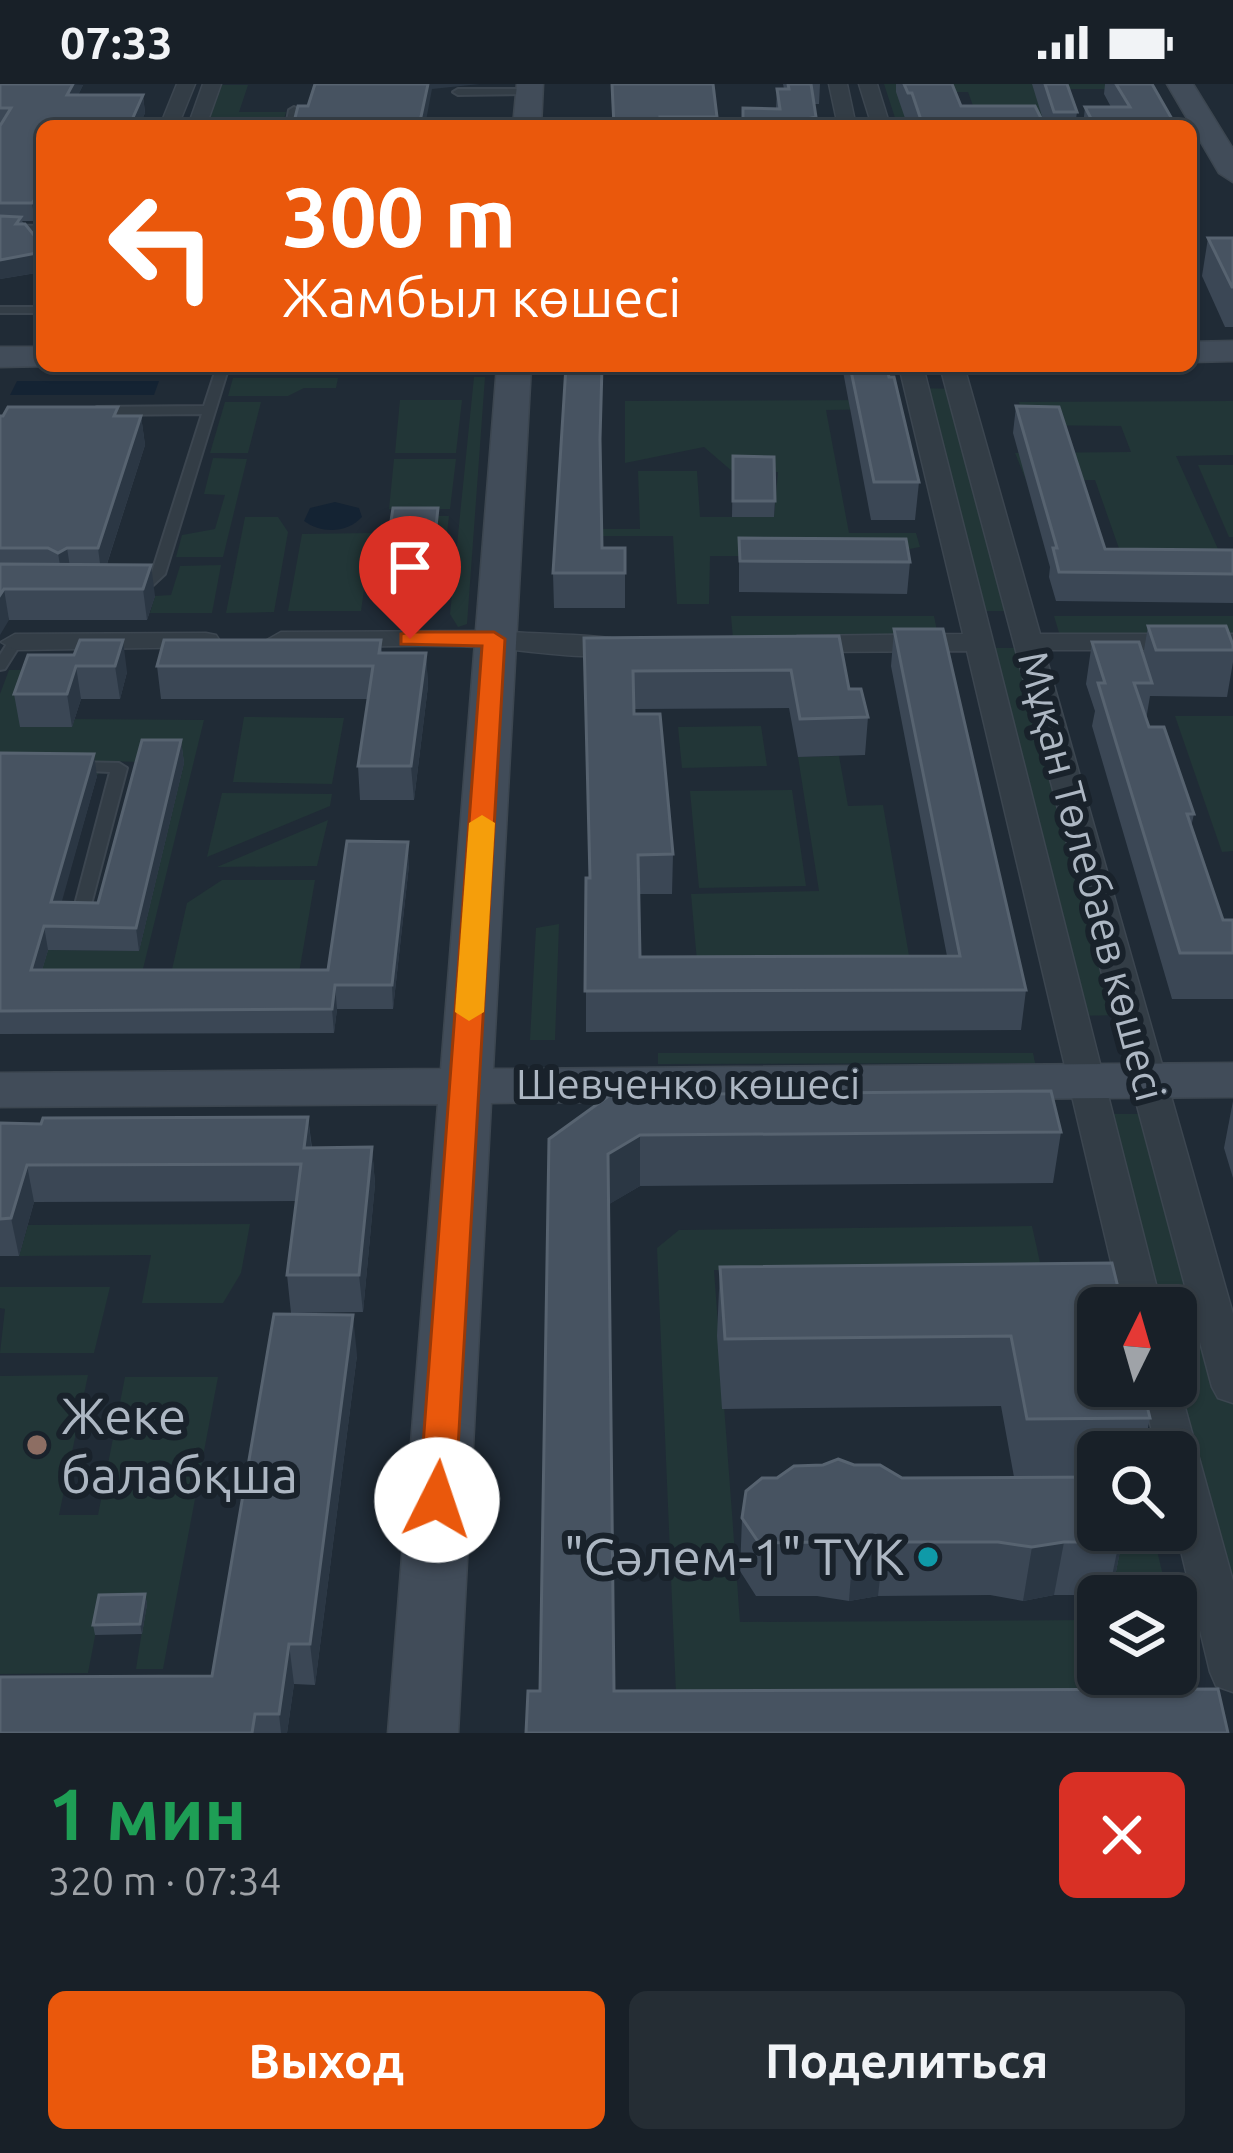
<!DOCTYPE html>
<html lang="ru">
<meta charset="utf-8">
<style>
body{margin:0;font-family:Ubuntu,sans-serif;background:#252d34;color:#f1f3f6;height:100vh;display:flex;flex-direction:column;font-size:45px;white-space:nowrap}
*{box-sizing:border-box;margin:0}
p{font-size:39px;color:#9fa3a8}
.icon{flex:none;width:66px;height:66px;fill:none;stroke:currentColor;stroke-width:2;stroke-linecap:round;stroke-linejoin:round}
.map{position:relative;height:1649px;overflow:hidden}
.panel{display:flex;flex-direction:column;background:#182028;flex:1}
.panel>*{flex:none}
.guide{position:absolute;left:36px;top:36px;width:1161px;height:252px;border-radius:18px;box-shadow:0 3px 9px #0004,0 0 0 3px #363e45;background:#ea580c;color:#fff;overflow:hidden}
.needle{width:78px;rotate:5deg}
.buttons{position:absolute;left:1077px;top:1203px;display:grid;gap:24px}
.buttons a{display:grid;place-items:center;width:120px;height:120px;border-radius:18px;background:#182028;box-shadow:0 3px 9px #0004,0 0 0 3px #363e45;font-size:60px}
.pin{position:absolute;display:grid;place-items:center;width:102px;height:102px;color:#fff;margin:-123px -51px;border-radius:50% 50% 50% 0;rotate:-45deg;box-shadow:0 0 12px #0007}
.pin .icon{rotate:45deg}
.me{position:absolute;width:132px;margin:-66px;rotate:4deg;stroke-linejoin:round;filter:drop-shadow(0 0 9px #0008)}
.turn{display:flex;align-items:center;gap:42px;height:252px;padding:0 48px;font-size:54px}
.turn .icon{width:156px;height:156px;stroke-width:2.5}
.turn b{display:block;font-size:84px;line-height:102px}
.round{display:grid;place-items:center;flex:none;width:126px;height:126px;border-radius:18px;background:#252d34}
.head{display:flex;align-items:center;justify-content:space-between;height:204px;padding:0 48px}
h1{font-size:72px;font-weight:700;line-height:90px;color:#1e9e55}
.action{display:flex;gap:24px;margin-top:auto;padding:24px 48px}
.action a{flex:1;height:138px;border-radius:18px;background:#ea580c;color:#fff;font-size:48px;font-weight:700;line-height:138px;text-align:center}
.action a+a{background:#252d34;color:#f1f3f6}
.status{display:flex;justify-content:space-between;align-items:center;height:84px;padding:0 60px;background:#182028;direction:ltr}
.status svg{height:33px;fill:currentColor}
.map>svg:first-child{display:block}
.green{fill:#223637}
.water{fill:#142333}
.lines{fill:none;stroke-linecap:round;stroke-linejoin:round}
.lane-casing{stroke:#3c4650;stroke-width:4}
.street-casing{stroke:#3c4650;stroke-width:3}
.secondary-casing{stroke:#3c4650;stroke-width:3}
.lane{fill:#333d46;fill-rule:evenodd}
.street{fill:#333d46;fill-rule:evenodd}
.secondary{fill:#414c59;fill-rule:evenodd}
.wall{fill:#3b4755}
.shaded-wall{fill:#2b3744}
.building{fill:#475361;stroke:#576370;stroke-width:3}
.route{fill:#ea580c;stroke:#983908;stroke-width:3}
.slow{fill:#f59e0b}
.education-dot{fill:#8d6e63;stroke:#19222b;stroke-width:4.5}
.culture-dot{fill:#0f9aa8;stroke:#19222b;stroke-width:4.5}
.labels{text-anchor:middle;stroke-width:12;stroke-linejoin:round;paint-order:stroke}
.street-label{font-size:42px;fill:#adb7c3;stroke:#19222b}
.near-poi-label{font-size:51px;fill:#adb7c3;stroke:#19222b;text-anchor:start}
</style>
<div class="status"><b>07:33</b><svg viewBox="0 0 49 12"><path d="M0 12V9h3v3zM5 12V6h3v6zM10 12V3h3v9zM15 12V0h3v12zM26 1h20v11H26zM47 4h2v5h-2z"/></svg></div>
<div class="map">
<svg width="1233" height="1649" viewBox="0 0 1233 1649">
<rect width="100%" height="100%" fill="#202b36"/>
<!-- green -->
<g class="green">
<path d="M884,0H1143L1146,5H1049L1062,28L1096,40L980,41L968,8H897L955,39L897,40Z"/>
<path d="M222,1H248L239,28H286L282,42H252L254,35H209Z"/>
<path d="M474,293H485L467,540L458,543L450,530Z"/>
<path d="M233,294H338L336,304H304L288,312H228Z"/>
<path d="M916,304L959,305L1022,527H968Z"/>
<path d="M400,316H462L456,369H395Z"/>
<path d="M888,316L890,325L826,326L849,449H916L920,463L872,472H710L709,520H677L673,452H602V445H640L638,387H697L700,433H774L778,388H733L704,363L625,379V317Z"/>
<path d="M1233,317V371L1176,372L1223,476H1123L1095,396H1026L1015,369L1131,368L1121,342L1025,341L1019,318Z"/>
<path d="M225,318H261L248,369H210Z"/>
<path d="M213,374L247,375L223,473H176L182,451L215,445L225,411L204,410Z"/>
<path d="M394,375H456L450,425H389Z"/>
<path d="M1198,381H1233V453H1229Z"/>
<path d="M438,432H449L438,526H381L386,478H433Z"/>
<path d="M245,433H278L288,448L274,528L226,529Z"/>
<path d="M372,449L361,527H288L302,450Z"/>
<path d="M221,481L212,529H150L155,512L171,511L180,482Z"/>
<path d="M731,532H934L938,552L733,555Z"/>
<path d="M1054,532H1233V553L1060,552Z"/>
<path d="M977,564H1031L1128,931L1069,932Z"/>
<path d="M79,585L71,643L75,635L204,636L142,889H0L48,866L139,867L184,679L101,677L98,691H4L0,702V610L9,586Z"/>
<path d="M1175,632H1233V767L1222,768Z"/>
<path d="M244,633L344,634L332,700L233,698Z"/>
<path d="M761,642L767,682L682,684L678,643Z"/>
<path d="M839,672L848,722L883,721L912,889H698L691,810L819,807L798,673Z"/>
<path d="M792,706L806,802L699,804L690,707Z"/>
<path d="M222,709L332,710L330,722L207,773Z"/>
<path d="M328,736L317,782L217,783Z"/>
<path d="M222,796H315L299,889L171,890L187,819Z"/>
<path d="M559,840L555,956H530L536,844Z"/>
<path d="M658,969H1033L1035,979L658,980Z"/>
<path d="M1093,1030H1156L1233,1303V1588L1176,1302V1224H1142Z"/>
<path d="M250,1140L241,1189L223,1219H142L151,1171L19,1172L28,1141Z"/>
<path d="M1032,1142L1041,1183L714,1186L740,1538L1098,1536V1590H1176L1177,1535L1193,1606L676,1610L657,1164L679,1146Z"/>
<path d="M0,1203H110L94,1269H0L5,1225L0,1224Z"/>
<path d="M88,1291L59,1431H98L125,1293H218L163,1585H136L146,1521H101L88,1589L0,1590V1292Z"/>
<path d="M1098,1446H1152L1168,1512L1109,1511L1107,1503L1115,1493L1117,1477L1097,1452Z"/>
</g>
<!-- water -->
<g class="water">
<path d="M17,297H159L154,311H10Z"/>
<path d="M335,418L359,424L362,433C347,449 322,450 304,437L310,424Z"/>
</g>
<g class="lines">
<defs>
<g id="lane">
<path d="M529,5L534,8L532,10L458,11L453,8L458,5Z"/>
<path d="M294,23L299,26L296,42H286L289,26Z"/>
<path d="M0,141L42,142V148L0,147Z"/>
<rect x="0" y="223" width="42" height="6"/>
<path d="M217,282H229L165,490L151,503L128,506V500L141,497L152,488L202,330L97,331L91,327L97,323L204,322Z"/>
<path d="M15,554L22,558L5,585L0,586V571L10,555Z"/>
<path d="M73,678L119,679L127,684L88,832L80,837L72,832L110,688L68,686L65,683L68,680Z"/>
</g>
<g id="street">
<path d="M177,0H195L178,42H160Z"/>
<path d="M203,0H221L206,42H188Z"/>
<path d="M829,0H847L856,42H838Z"/>
<path d="M859,0H877L890,42H872Z"/>
<path d="M899,282H923L1162,1224H1122L967,567L797,568L783,560L797,552L963,550Z"/>
<path d="M940,282H964L1040,550H1233V566H1044L1233,1230V1319L1218,1314L1212,1303Z"/>
<path d="M494,547C520,550 628,550 639,561C618,583 525,566 495,564C424,559 352,564 281,564L267,556L281,548Z"/>
<path d="M206,549L216,551L220,557L216,563L15,566L1,558L15,550Z"/>
<path d="M1176,1291L1233,1497V1608L1216,1602L1210,1588L1176,1446V1368H1157L1141,1302H1176Z"/>
</g>
<g id="secondary">
<path d="M517,0H543L541,42H513Z"/>
<path d="M1167,0H1193L1233,65V98L1219,89Z"/>
<path d="M1233,257V277L1191,278V258Z"/>
<path d="M0,263H42V282H46L0,283Z"/>
<path d="M497,282H531L493,985L1233,979V1013L491,1019L458,1649H388L438,1020L0,1023V989L441,985Z"/>
</g>
</defs>
<!-- lane casing -->
<use href="#lane" class="lane-casing"/>
<!-- street casing -->
<use href="#street" class="street-casing"/>
<!-- secondary casing -->
<use href="#secondary" class="secondary-casing"/>
<!-- lane -->
<use href="#lane" class="lane"/>
<!-- street -->
<use href="#street" class="street"/>
<!-- secondary -->
<use href="#secondary" class="secondary"/>
</g>
<!-- wall -->
<g class="wall">
<path d="M0,0L83,1L78,11H143L145,29L139,42H42V127L35,137H22L42,161V188L0,195Z"/>
<path d="M611,0H713L717,42H613Z"/>
<path d="M783,0H820L819,20H814L816,42H742L776,25L777,5H784Z"/>
<path d="M896,0H952L961,22L1045,42H912L910,37H906L896,8Z"/>
<path d="M1032,0H1067L1077,28L1075,42H1045Z"/>
<path d="M1105,0H1152L1176,42H1083L1085,23H1111L1104,10Z"/>
<path d="M1191,69L1195,76L1191,104Z"/>
<path d="M1208,154H1233V243H1225L1202,192Z"/>
<path d="M842,282H886L919,398L915,436H871Z"/>
<path d="M1016,322L1105,465L1233,466V519L1056,517L1049,493L1050,483L1013,349Z"/>
<path d="M0,332H141L145,361L107,480L155,512L147,536H9L0,511Z"/>
<path d="M733,372L775,417L774,433H732Z"/>
<path d="M601,380L602,464H625V524H554L553,489Z"/>
<path d="M438,432L433,478H386V470Z"/>
<path d="M739,454L910,478L907,510L739,508Z"/>
<path d="M1148,542L1233,561V578L1227,613L1150,612L1146,636L1194,730L1191,743L1223,836H1233V915H1172L1092,642L1095,627L1086,600L1092,558L1143,572Z"/>
<path d="M894,545L1026,906L1021,946L586,948V794H590L584,554L839,552L849,605L868,633L865,671L798,673L789,624L634,625L673,770L672,810H638L640,873L947,872L891,582Z"/>
<path d="M80,556L127,588L120,615H81L72,643H20L14,610L74,571Z"/>
<path d="M381,556L382,569H426L428,602L414,716H360L358,682L368,615H161L157,582Z"/>
<path d="M181,656L184,679L139,867L48,866L42,886H328L409,781L393,925H337L334,949L0,950V669L97,692L61,818L98,819Z"/>
<path d="M610,1011L1061,1048L1053,1099L640,1102L609,1120L540,1607Z"/>
<path d="M1233,1017V1094L1224,1064Z"/>
<path d="M308,1033L312,1064L372,1063L375,1100L363,1228L291,1229L287,1191L296,1117L34,1118L19,1172H0V1039L41,1040Z"/>
<path d="M1112,1179L1150,1334L1143,1368H1098V1446H1124L1115,1493L1111,1497L1109,1511H1054L1023,1517L990,1511L878,1512L849,1517L817,1512H756L740,1487L742,1434L777,1394L854,1381L902,1394L1014,1393L1001,1322L722,1325L717,1252L720,1183Z"/>
<path d="M357,1271L315,1601L294,1600L287,1649H0L212,1592Z"/>
<path d="M145,1510L147,1520L142,1550L95,1551L93,1541Z"/>
</g>
<!-- shaded-wall -->
<g class="shaded-wall">
<path d="M73,0L83,1L70,28L67,11Z"/>
<path d="M428,0H480L432,5L425,42H419Z"/>
<path d="M143,11L145,29L139,42H132L131,38Z"/>
<path d="M816,33V42H798V37Z"/>
<path d="M42,105V127L35,137L32,119Z"/>
<path d="M42,168V188L0,195V176Z"/>
<path d="M141,332L145,361L102,495L98,464Z"/>
<path d="M67,464L72,496L63,500L58,469Z"/>
<path d="M151,481L155,512L147,536L143,505Z"/>
<path d="M4,505L9,536L0,551V511Z"/>
<path d="M123,556L127,588L120,615L115,582Z"/>
<path d="M426,569L428,602L414,716L411,682Z"/>
<path d="M76,582L81,615L72,643L67,610Z"/>
<path d="M181,656L184,679L139,867L136,844Z"/>
<path d="M94,670L97,692L55,842L51,818Z"/>
<path d="M408,758L409,781L393,925L392,901Z"/>
<path d="M44,842L48,866L35,910L31,886Z"/>
<path d="M335,901L337,925L334,949L332,925Z"/>
<path d="M308,1033L312,1070L304,1064Z"/>
<path d="M640,1051V1102L608,1121V1070Z"/>
<path d="M372,1063L375,1100L363,1228L359,1191Z"/>
<path d="M27,1081L34,1118L19,1172L11,1134Z"/>
<path d="M353,1231L357,1271L315,1601L310,1560Z"/>
<path d="M1120,1446H1124L1115,1493L1111,1497L1119,1458L1117,1449Z"/>
<path d="M884,1458L878,1512L849,1517L853,1464Z"/>
<path d="M1064,1458L1054,1511L1023,1517L1032,1463Z"/>
<path d="M145,1510L147,1520L142,1550L140,1540Z"/>
<path d="M289,1560L294,1600L287,1649H281L279,1630Z"/>
</g>
<!-- building -->
<g class="building">
<path d="M0,0H73L67,11H143L131,38L70,37L67,42H42V105L32,119H0V42L11,24H0Z"/>
<path d="M315,0H428L419,42H293L298,22H308Z"/>
<path d="M612,0H713L717,33H660L661,42H614Z"/>
<path d="M788,0H811L816,33L798,37L799,42H743V24L780,25L777,5H789Z"/>
<path d="M904,0H952L961,22H1035L1045,42H923L912,9H908Z"/>
<path d="M1045,0H1067L1077,28H1054Z"/>
<path d="M1116,0H1152L1176,42H1095L1085,23H1130Z"/>
<path d="M0,132L21,133L16,140H25L42,161V168L0,176Z"/>
<path d="M1208,154H1233V203H1232Z"/>
<path d="M566,282H602L600,355L602,464H625V489H553Z"/>
<path d="M850,282H886L889,293H894L919,398H874Z"/>
<path d="M1016,322L1059,323L1105,465L1233,466V490L1059,488L1053,464H1057Z"/>
<path d="M8,323H118L114,332H141L98,464H67L58,469L48,464H0V332H3Z"/>
<path d="M733,372L774,373L775,417H733Z"/>
<path d="M393,424H438L433,470H386Z"/>
<path d="M739,454L906,455L910,478L740,477Z"/>
<path d="M0,480L151,481L143,505H4L0,511Z"/>
<path d="M1148,542H1226L1233,561V566H1156Z"/>
<path d="M894,545H943L1026,906L585,907L586,794H590L584,554L839,552L849,605H861L868,633L800,635L791,586L633,587L634,630H660L673,770L638,771L640,873L960,872Z"/>
<path d="M80,556H123L115,582H76L67,610H14L28,571H74Z"/>
<path d="M164,556H381L379,569H426L411,682H358L373,582H157Z"/>
<path d="M1092,558H1139L1152,599H1134L1149,643H1164L1194,730H1187L1223,836H1233V869H1180L1098,599H1105Z"/>
<path d="M142,656H181L136,844L44,842L31,886H328L347,757L408,758L392,901H335L332,925L0,927V669L94,670L51,818L98,819Z"/>
<path d="M1051,1007L1061,1048L640,1051L608,1070L614,1607L1218,1605L1228,1649H526L528,1607H540L549,1055L610,1011Z"/>
<path d="M308,1033L304,1064L372,1063L359,1191H287L301,1080L27,1081L11,1134L0,1135V1039L41,1040L43,1034Z"/>
<path d="M1112,1179L1123,1224H1098V1302H1142L1150,1334L1027,1335L1011,1252L725,1255L720,1183Z"/>
<path d="M274,1230L353,1231L310,1560H289L279,1630H255L252,1649H0V1593L212,1592Z"/>
<path d="M838,1375L854,1381H880L902,1394L1098,1393V1446H1120L1117,1449L1119,1458H1064L1032,1463L998,1458H884L853,1464L821,1458L759,1459L742,1434L746,1407L762,1394H777L794,1382L823,1381Z"/>
<path d="M145,1510L140,1540L93,1541L99,1511Z"/>
</g>
<!-- route -->
<path class="route" d="M410,548H494L505,555L455,1416L450,1426L437,1431L425,1426L419,1416L482,562L401,560V550Z"/>
<!-- slow -->
<path class="slow" d="M482,731L495,739L484,928L469,937L455,928L469,739Z"/>
<!-- markers -->
<circle class="education-dot" cx="37" cy="1361" r="12"/>
<circle class="culture-dot" cx="928" cy="1473" r="12"/>
<g class="labels">
<!-- street labels -->
<g class="street-label">
<text transform="translate(1092 792) rotate(75)" y="15">Мұқан Төлебаев көшесі</text>
<text x="688" y="1015">Шевченко көшесі</text>
</g>
<!-- near-poi labels -->
<g class="near-poi-label">
<text x="61" y="1350">Жеке<tspan x="61" dy="59">балабқша</tspan></text>
<text x="904" y="1491" text-anchor="end">"Сәлем-1" ТҮК</text>
</g>
</g>
</svg>
<div class="buttons">
<a><svg class="needle" viewBox="-14 -14 28 28"><path d="M0-13l5 13h-10z" fill="#e53935"/><path d="M0 13l5-13h-10z" fill="#9fa3a8"/></svg></a>
<a><svg class="icon" aria-label="search" viewBox="0 0 24 24"><circle cx="10" cy="10" r="6"/><path d="M15 15l6 6"/></svg></a>
<a><svg class="icon" aria-label="layers" viewBox="0 0 24 24"><path d="M12 4l9 5-9 5-9-5zM3 14l9 5 9-5"/></svg></a>
</div>
<div class="pin" style="left:410px;top:555px;background:#d93025"><svg class="icon" aria-label="arrive" viewBox="0 0 24 24"><path d="M6 21V4h12l-3 4 3 4H6"/></svg></div>
<svg class="me" style="left:437px;top:1416px" viewBox="-20 -20 40 40"><circle r="19" fill="#fff"/><path d="M0-13L10 11 0 6-10 11z" fill="#ea580c"/></svg>
<div class="guide">
<div class="turn"><svg class="icon" aria-label="left" viewBox="0 0 24 24"><path d="M17 20v-9H6M10 6l-5 5 5 5"/></svg><div><b>300 m</b>Жамбыл көшесі</div></div>
</div>
</div>
<section class="panel">
<div class="head"><div><h1>1 мин</h1><p>320 m · 07:34</p></div><a class="round" style="background:#d93025;color:#fff"><svg class="icon" aria-label="close" viewBox="0 0 24 24"><path d="M6 6l12 12M18 6L6 18"/></svg></a></div>
<div class="action"><a>Выход</a><a>Поделиться</a></div>
</section>
